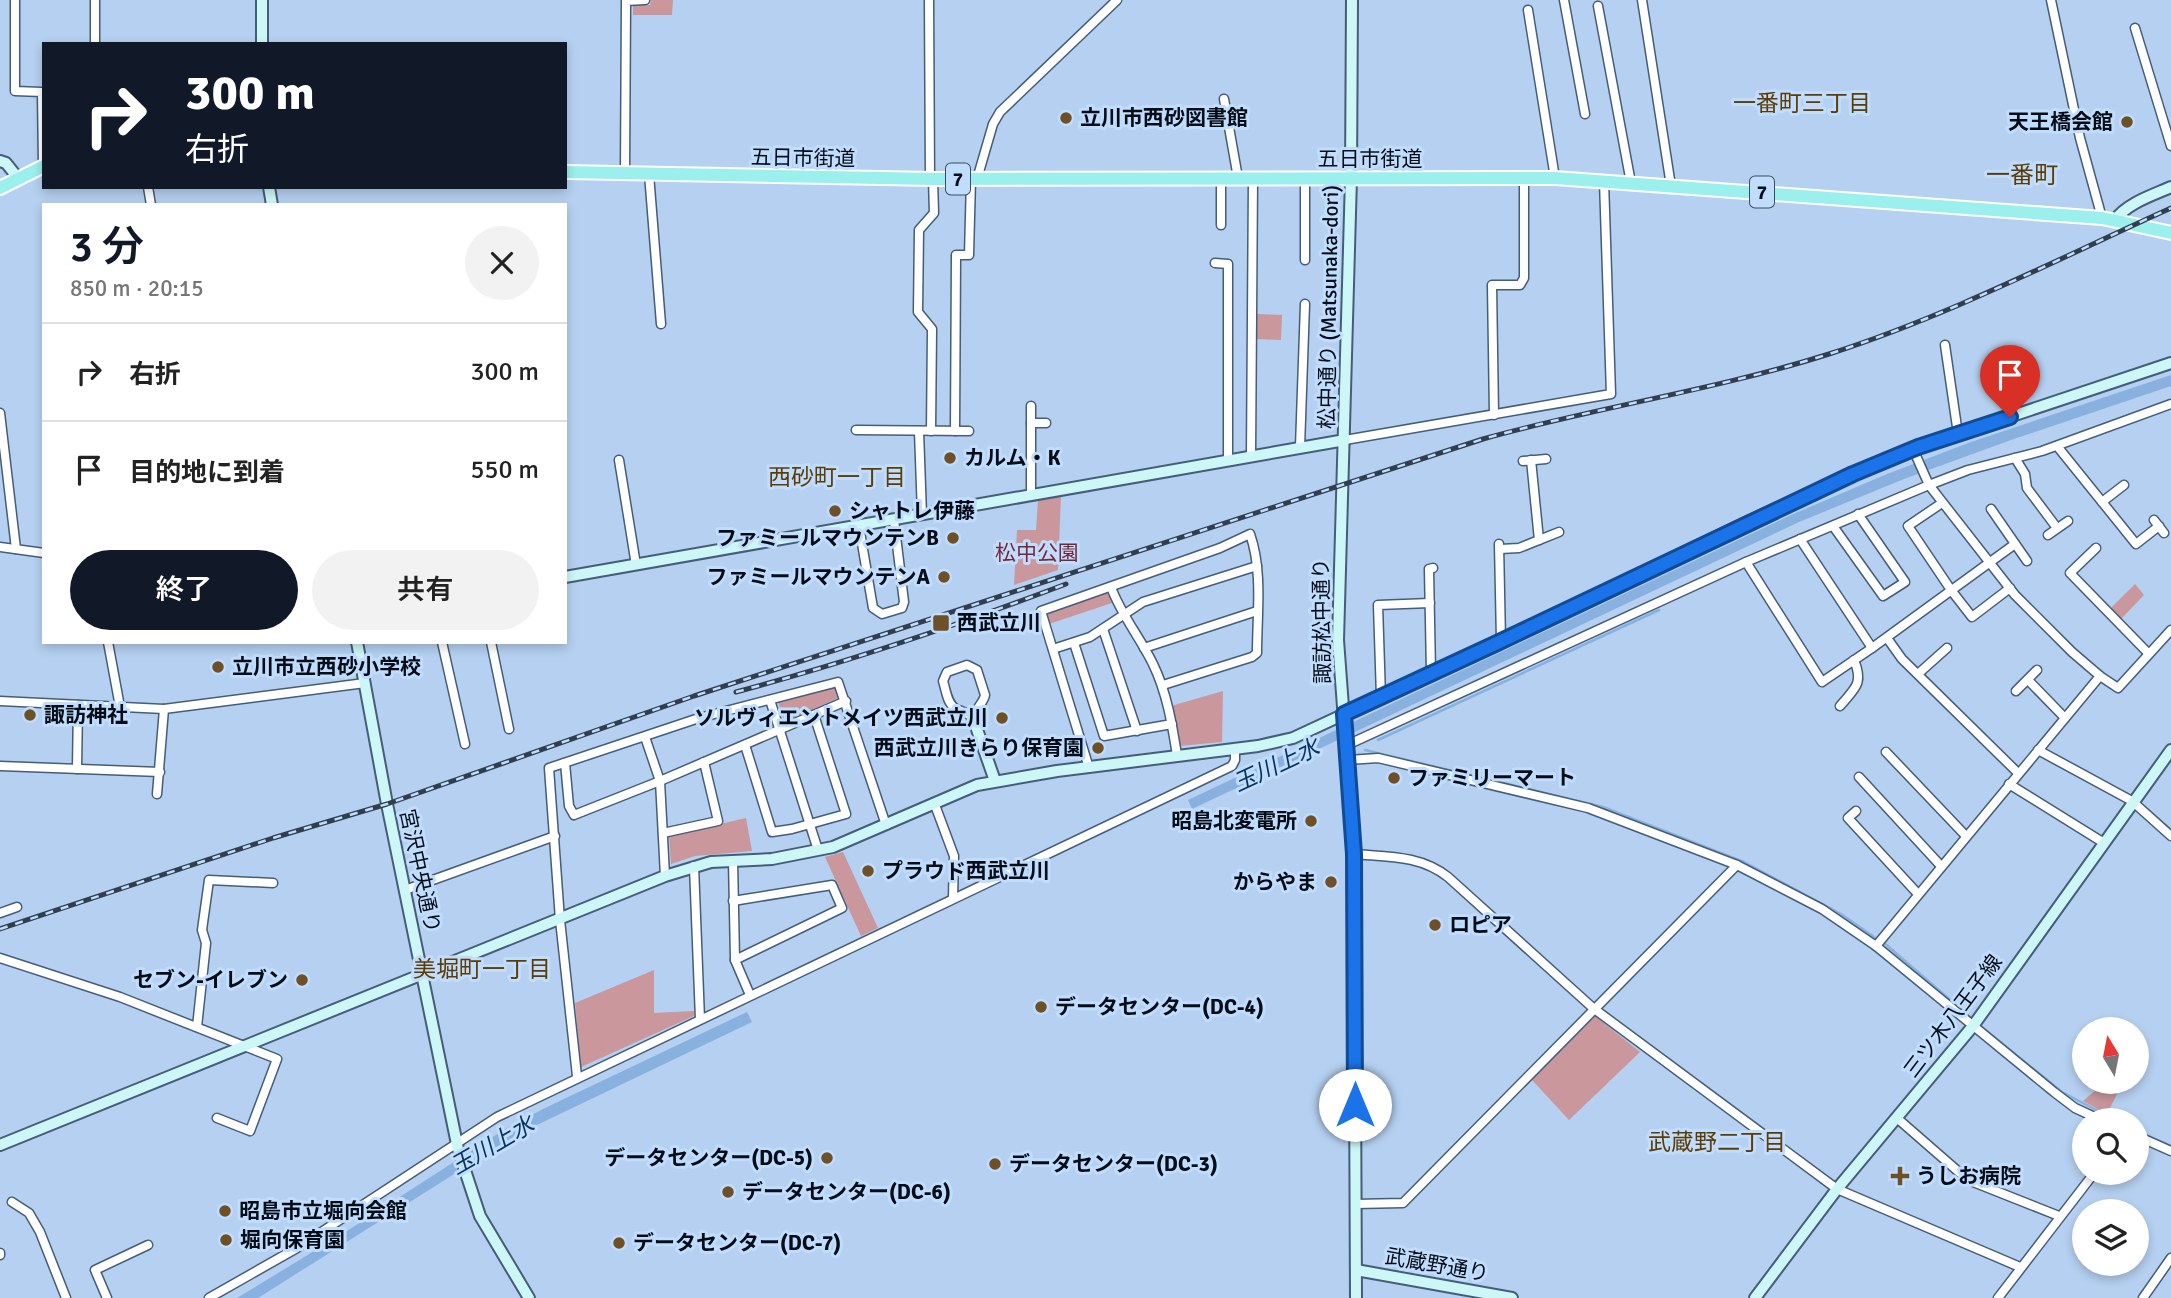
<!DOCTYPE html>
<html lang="ja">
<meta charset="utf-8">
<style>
body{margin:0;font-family:Signika,"Noto Sans JP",sans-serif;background:#f2f2f2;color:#222;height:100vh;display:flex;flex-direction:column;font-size:26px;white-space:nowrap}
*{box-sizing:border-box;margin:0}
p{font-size:23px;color:#767676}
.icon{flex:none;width:38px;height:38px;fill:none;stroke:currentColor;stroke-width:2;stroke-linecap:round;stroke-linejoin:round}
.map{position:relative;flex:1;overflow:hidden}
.details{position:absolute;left:42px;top:203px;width:525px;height:441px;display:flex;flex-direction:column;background:#fff;border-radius:0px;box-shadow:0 4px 10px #0003}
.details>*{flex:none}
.banner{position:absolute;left:42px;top:42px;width:525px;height:147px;border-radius:0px;box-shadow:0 4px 10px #0003;background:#111827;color:#fff;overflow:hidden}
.needle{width:46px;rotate:350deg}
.fabs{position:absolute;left:2072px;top:1017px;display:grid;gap:14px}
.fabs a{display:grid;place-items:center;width:77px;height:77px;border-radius:50%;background:#fff;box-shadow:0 4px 10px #0003;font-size:35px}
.pin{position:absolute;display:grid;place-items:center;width:60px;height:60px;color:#fff;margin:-72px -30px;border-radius:50% 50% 50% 0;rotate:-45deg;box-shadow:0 0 7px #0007}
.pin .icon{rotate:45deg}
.me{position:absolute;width:77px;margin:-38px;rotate:0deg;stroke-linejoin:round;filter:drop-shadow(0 0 5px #0008)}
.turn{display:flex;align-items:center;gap:24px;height:147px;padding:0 28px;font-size:32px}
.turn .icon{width:91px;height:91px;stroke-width:2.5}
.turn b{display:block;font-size:49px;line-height:60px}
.round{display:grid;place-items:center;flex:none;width:74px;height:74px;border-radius:37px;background:#f2f2f2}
.summary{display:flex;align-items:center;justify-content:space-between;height:119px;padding:0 28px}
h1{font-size:42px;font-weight:600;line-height:52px;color:#111827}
.action{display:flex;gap:14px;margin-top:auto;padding:14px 28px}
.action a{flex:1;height:80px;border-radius:42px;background:#111827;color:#fff;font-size:28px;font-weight:600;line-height:80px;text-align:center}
.action a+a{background:#f2f2f2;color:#222}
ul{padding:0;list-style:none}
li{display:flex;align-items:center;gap:21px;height:98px;padding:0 28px;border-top:2px solid #e0e0e0}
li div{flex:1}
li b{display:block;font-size:26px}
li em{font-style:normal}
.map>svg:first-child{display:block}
.green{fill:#c9979c}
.water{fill:#88b1df}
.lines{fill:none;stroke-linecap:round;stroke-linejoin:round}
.stream{stroke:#88b1df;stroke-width:2.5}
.street-casing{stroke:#455d79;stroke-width:11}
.secondary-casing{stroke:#455d79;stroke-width:14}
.primary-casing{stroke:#fff;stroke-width:16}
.street{stroke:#fff;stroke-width:8}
.secondary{stroke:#cdf7f6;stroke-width:10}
.primary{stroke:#9befec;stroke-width:12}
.rail-casing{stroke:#313e4e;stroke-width:5}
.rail{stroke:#c1ddfe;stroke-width:2.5;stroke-dasharray:8;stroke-linecap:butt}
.route-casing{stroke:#114b97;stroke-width:18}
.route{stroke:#1a73e8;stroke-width:12}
.poi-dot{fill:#6f4f25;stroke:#c1ddfe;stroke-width:2.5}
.labels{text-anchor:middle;stroke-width:6;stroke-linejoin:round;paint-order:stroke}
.shield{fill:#c1ddfe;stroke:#3d4b5c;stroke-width:2}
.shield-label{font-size:19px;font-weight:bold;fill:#040d17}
.poi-label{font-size:21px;font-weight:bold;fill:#040d17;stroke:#c1ddfe;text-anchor:start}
.street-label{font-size:21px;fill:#040d17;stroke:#c1ddfe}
.park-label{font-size:21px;fill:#762737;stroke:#c1ddfe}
.neighbourhood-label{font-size:23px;fill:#5d3b03;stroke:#c1ddfe}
.water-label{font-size:23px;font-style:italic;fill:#06325d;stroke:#c1ddfe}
.quarter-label{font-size:24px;fill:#5d3b03;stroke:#c1ddfe}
</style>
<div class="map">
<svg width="2171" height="1298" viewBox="0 0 2171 1298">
<rect width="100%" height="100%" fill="#b5d0f0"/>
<!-- green -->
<g class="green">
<path d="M651,0H673L672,15H633V5H650Z"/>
<path d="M1257,314L1282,315L1281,340L1256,339Z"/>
<path d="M1061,495L1058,570L1014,585L1017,530H1036L1038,500Z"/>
<path d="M2135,584L2144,595L2119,621L2109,610Z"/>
<path d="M1105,593L1109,594L1112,603L1049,624L1047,615L1050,612Z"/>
<path d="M834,687L838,698L785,722L778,702Z"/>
<path d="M1223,691L1222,742L1179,746L1171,706Z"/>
<path d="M746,818L752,851L695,856L671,864L669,836Z"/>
<path d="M843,852L878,928L861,936L825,857Z"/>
<path d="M654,970V1013L694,1011V1016L581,1067L575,1003Z"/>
<path d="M1595,1016L1640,1052L1569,1120L1532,1080Z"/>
<path d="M2105,1082H2123L2107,1114L2083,1101Z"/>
</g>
<!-- water -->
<g class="water">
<path d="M2171,375V386L2011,440L1904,479L1799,522L1192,809L1188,800L1791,515L1887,474L1971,442Z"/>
<path d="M747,1012L752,1022L516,1135L258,1298H237L347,1231L505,1129L545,1108Z"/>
</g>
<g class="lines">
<!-- stream -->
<g class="stream">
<path d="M1378,740L1659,610"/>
<path d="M1365,750L1603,807L1744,862L1841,914L1877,939"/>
<path d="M1883,942L1970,1017"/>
<path d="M1982,1027L2062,1092L2115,1120"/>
<path d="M2137,1131L2171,1146"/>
</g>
<defs>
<g id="street">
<path d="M15,0V91L42,92L43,166"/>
<path d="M95,0V44"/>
<path d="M929,0L930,179"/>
<path d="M1564,0L1585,114"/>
<path d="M1642,0L1671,186"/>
<path d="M2051,0L2080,138L2102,218"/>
<path d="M1598,6L1631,183"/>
<path d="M1528,10L1555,178"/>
<path d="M2135,28L2171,146"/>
<path d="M1224,99L1238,178"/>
<path d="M625,174L626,1L645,0"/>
<path d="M649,174L661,324"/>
<path d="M1221,178V225"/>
<path d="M977,179L993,124L1000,112L1117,0"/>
<path d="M148,187L151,205"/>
<path d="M1305,260V178"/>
<path d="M1215,263L1228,264V461"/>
<path d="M1945,345L1958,434"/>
<path d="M0,413L16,549"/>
<path d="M1494,415L1492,285H1520L1524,278V177"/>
<path d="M1031,423H1046"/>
<path d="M856,430L969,431"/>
<path d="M919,431L922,515"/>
<path d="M931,431L932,329L918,312L919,230L934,213L933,179"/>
<path d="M955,431L956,255H969L971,179"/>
<path d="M1345,440L1611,394L1604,181"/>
<path d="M2057,446L2136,544L2159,526"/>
<path d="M1300,447L1305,304"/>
<path d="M1913,449L1929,485L2015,595L2072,652L2100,676L2118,688L2171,630"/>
<path d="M1251,456L1253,178"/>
<path d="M2015,458L2025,474L2027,488L2057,528"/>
<path d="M619,460L636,565"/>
<path d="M1531,460L1539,540"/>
<path d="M1523,461L1546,459"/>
<path d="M1031,495V406"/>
<path d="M2102,502L2124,485"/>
<path d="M1942,503L1908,526L1951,590L1972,617L2010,588"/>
<path d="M1991,509L2027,561"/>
<path d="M2154,520L2164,533"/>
<path d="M859,526L873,608L882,614L902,608L904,602L894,520"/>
<path d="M1833,526L1883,596L1905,582L1858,514"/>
<path d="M2048,535L2068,521"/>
<path d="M1800,539L1872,648L2015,544"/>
<path d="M1499,544L1501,641"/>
<path d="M0,547L44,553"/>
<path d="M2096,548L2070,573L2149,654"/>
<path d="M1500,549L1519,548L1559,532"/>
<path d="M1746,562L1822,682L1872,648"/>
<path d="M1111,587C1121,615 1140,637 1153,664C1167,693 1172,724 1177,755"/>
<path d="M1103,629L1137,731"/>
<path d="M1887,638L1902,659L2018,773"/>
<path d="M108,642L120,707"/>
<path d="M442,642L465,744"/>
<path d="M491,642L509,729"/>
<path d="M1074,643L1104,736L1172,724"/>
<path d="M1144,648L1257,611"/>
<path d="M1053,649L1090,637L1143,602L1257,566"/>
<path d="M967,665L977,670L985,695C984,702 976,708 973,718C967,712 963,712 956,709C947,704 946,690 943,681L947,672Z"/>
<path d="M1431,673L1429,569L1433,568"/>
<path d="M1919,673L1947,648"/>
<path d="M2028,680L2065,718"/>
<path d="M2016,691L2037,670"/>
<path d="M1381,697L1378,605L1430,603"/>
<path d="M770,700L818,850"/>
<path d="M0,701L164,709L365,683"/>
<path d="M1840,706C1855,688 1864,684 1854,660"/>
<path d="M645,737L660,781L665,876"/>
<path d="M745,745L772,832L792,829L846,814L814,715"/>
<path d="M1347,745L1746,562L1929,485L1968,470L2042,451L2171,404"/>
<path d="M2038,750L2132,801L2171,836"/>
<path d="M1886,752L1965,835"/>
<path d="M1348,760L1378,758L1588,808L1737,865L1822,909L1876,946L2054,1092L2075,1108L2101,1120"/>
<path d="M565,763L569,806L574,815L660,781L846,701"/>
<path d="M0,766L160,772"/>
<path d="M1089,768L1041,611L1220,548L1250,534C1263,571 1257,614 1257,653L1252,657L1163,685"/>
<path d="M77,769L78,705"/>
<path d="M1859,777L1941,866"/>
<path d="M2009,784L2104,843"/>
<path d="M157,794L164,709"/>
<path d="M935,805L954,856L953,898"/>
<path d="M1856,811L1848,818L1918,894"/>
<path d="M663,833L718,821L704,762"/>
<path d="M1354,854C1388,857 1420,855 1448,877L1593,1008L1837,1189L2020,1267"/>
<path d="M733,860L735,960L750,995"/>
<path d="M694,866L700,1019"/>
<path d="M405,890L555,836"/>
<path d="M733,901L832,885L842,908L735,960"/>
<path d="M0,913L17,907"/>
<path d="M1876,946L2100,676"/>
<path d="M0,958L120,997L277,1059L250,1131L217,1118"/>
<path d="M197,1027L206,943L202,930L209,880L273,883"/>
<path d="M577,1076L560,920L549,768L699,718L838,682L886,825"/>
<path d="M1898,1119L1968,1180L2059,1216"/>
<path d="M2137,1136L2171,1151"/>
<path d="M12,1202L29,1213L40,1232L66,1298"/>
<path d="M1355,1204L1403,1203L1737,865"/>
<path d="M0,1253V1255"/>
<path d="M107,1298L95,1270L148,1245"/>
<path d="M209,1298L297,1248L497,1117L1232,766L1235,760V749"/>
<path d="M1998,1298L2095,1172"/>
<path d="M2143,1298L2171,1258"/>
</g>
<g id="secondary">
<path d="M262,0V44"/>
<path d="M1352,0L1351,178L1338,640L1354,854L1356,1298"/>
<path d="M0,161L6,163L18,178"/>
<path d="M269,187L272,205"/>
<path d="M2115,220C2127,203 2153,195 2171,187"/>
<path d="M565,577L1345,440"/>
<path d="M357,642L387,804L458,1149L480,1216L529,1298"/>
<path d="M973,718L995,781"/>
<path d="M0,1145L665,876L711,862L772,859L833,847L977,785L1057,771L1258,746L1293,738L1495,644L1745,523L1853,474L1937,441L2171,363"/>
<path d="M1356,1270L1512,1298"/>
<path d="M1755,1298L1837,1189L1973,1026L2171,750"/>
</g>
<g id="primary">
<path d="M565,172L933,179L1555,178L2102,218L2171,233"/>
<path d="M0,188L44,166"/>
</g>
</defs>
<!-- street casing -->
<use href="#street" class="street-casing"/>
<!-- secondary casing -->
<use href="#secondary" class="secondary-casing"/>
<!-- primary casing -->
<use href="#primary" class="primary-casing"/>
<!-- street -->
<use href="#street" class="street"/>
<!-- secondary -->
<use href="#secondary" class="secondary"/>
<!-- primary -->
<use href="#primary" class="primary"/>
<defs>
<g id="rail">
<path d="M736,692C848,662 958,625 1066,584"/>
<path d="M0,929L273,838L387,804L694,696L1483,439C1597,407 1716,390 1829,354C1948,316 2058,259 2171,208"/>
</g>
</defs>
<!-- rail casing -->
<use href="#rail" class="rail-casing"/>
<!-- rail -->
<use href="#rail" class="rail"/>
</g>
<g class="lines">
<defs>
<path id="route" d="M1355,1105L1354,854L1344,714L1495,644L1853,474L1918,447L2010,417"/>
</defs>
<!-- route casing -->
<use href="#route" class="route-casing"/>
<!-- route -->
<use href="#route" class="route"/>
</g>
<!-- markers -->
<g class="poi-dot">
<circle cx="1066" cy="118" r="7"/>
<circle cx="2127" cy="122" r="7"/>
<circle cx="950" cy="458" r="7"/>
<circle cx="835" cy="511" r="7"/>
<circle cx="953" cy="538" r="7"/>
<circle cx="944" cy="577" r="7"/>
<rect x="932" y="614" width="18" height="18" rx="3.5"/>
<circle cx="218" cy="667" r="7"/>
<circle cx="30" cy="715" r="7"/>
<circle cx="1002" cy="718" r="7"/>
<circle cx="1098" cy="748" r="7"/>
<circle cx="1394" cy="778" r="7"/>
<circle cx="1311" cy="821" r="7"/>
<circle cx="868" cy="871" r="7"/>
<circle cx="1331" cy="882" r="7"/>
<circle cx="1435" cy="925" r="7"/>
<circle cx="302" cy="980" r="7"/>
<circle cx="1041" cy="1007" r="7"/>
<circle cx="827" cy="1158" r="7"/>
<circle cx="995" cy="1164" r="7"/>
<path d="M1896.5 1165.5h7v7h7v7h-7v7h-7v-7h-7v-7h7z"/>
<circle cx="728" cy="1192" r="7"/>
<circle cx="225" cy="1211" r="7"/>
<circle cx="226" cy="1240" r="7"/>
<circle cx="619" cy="1243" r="7"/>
</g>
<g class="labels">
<!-- shield labels -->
<g class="shield">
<rect x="946" y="163.5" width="24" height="31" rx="5"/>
<rect x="1750" y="176.5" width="24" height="31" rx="5"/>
</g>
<g class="shield-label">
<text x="958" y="186">7</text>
<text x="1762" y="199">7</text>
</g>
<!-- poi labels -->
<g class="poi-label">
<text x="1080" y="125">立川市西砂図書館</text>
<text x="2113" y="129" text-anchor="end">天王橋会館</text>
<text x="964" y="465">カルム・K</text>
<text x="849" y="518">シャトレ伊藤</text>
<text x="939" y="545" text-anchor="end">ファミールマウンテンB</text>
<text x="930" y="584" text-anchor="end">ファミールマウンテンA</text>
<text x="957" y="630">西武立川</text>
<text x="232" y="674">立川市立西砂小学校</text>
<text x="44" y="722">諏訪神社</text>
<text x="988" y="725" text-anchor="end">ソルヴィエントメイツ西武立川</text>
<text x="1084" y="755" text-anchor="end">西武立川きらり保育園</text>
<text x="1408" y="785">ファミリーマート</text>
<text x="1297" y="828" text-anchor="end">昭島北変電所</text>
<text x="882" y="878">プラウド西武立川</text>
<text x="1317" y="889" text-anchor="end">からやま</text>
<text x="1449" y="932">ロピア</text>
<text x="288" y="987" text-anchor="end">セブン-イレブン</text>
<text x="1055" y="1014">データセンター(DC-4)</text>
<text x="813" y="1165" text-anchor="end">データセンター(DC-5)</text>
<text x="1009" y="1171">データセンター(DC-3)</text>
<text x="1916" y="1183">うしお病院</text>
<text x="742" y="1199">データセンター(DC-6)</text>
<text x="239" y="1218">昭島市立堀向会館</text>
<text x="240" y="1247">堀向保育園</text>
<text x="633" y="1250">データセンター(DC-7)</text>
</g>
<!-- street labels -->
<g class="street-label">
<text transform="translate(803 158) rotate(1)" y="7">五日市街道</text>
<text x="1370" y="166">五日市街道</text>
<text transform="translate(1329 307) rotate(-89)" y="7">松中通り (Matsunaka-dori)</text>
<text transform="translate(1322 621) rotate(-91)" y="7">諏訪松中通り</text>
<text transform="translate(420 871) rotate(78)" y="7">宮沢中央通り</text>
<text transform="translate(1953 1016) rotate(-53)" y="7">三ツ木八王子線</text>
<text transform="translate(1437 1265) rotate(10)" y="7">武蔵野通り</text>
</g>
<!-- park labels -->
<g class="park-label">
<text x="1037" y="560">松中公園</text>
</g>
<!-- neighbourhood labels -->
<g class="neighbourhood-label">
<text x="1802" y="111">一番町三丁目</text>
<text x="837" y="485">西砂町一丁目</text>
<text x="482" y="977">美堀町一丁目</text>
<text x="1717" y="1150">武蔵野二丁目</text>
</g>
<!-- water labels -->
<g class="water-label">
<text transform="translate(1276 765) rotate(-25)" y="8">玉川上水</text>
<text transform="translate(492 1145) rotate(-30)" y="8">玉川上水</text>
</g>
<!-- quarter labels -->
<g class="quarter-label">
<text x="2022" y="183">一番町</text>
</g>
</g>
</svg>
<div class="fabs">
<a><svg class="needle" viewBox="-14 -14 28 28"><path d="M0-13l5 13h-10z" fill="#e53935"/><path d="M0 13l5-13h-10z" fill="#767676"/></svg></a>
<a><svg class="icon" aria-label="search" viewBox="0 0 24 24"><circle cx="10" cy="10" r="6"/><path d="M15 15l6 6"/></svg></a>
<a><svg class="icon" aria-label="layers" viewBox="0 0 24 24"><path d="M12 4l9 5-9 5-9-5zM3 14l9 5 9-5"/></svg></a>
</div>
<div class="pin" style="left:2010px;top:417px;background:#d93025"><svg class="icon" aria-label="arrive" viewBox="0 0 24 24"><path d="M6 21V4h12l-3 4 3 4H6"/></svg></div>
<svg class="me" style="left:1355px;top:1105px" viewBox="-20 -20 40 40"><circle r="19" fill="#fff"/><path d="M0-13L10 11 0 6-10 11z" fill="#1a73e8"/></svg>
<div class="banner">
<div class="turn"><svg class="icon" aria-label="right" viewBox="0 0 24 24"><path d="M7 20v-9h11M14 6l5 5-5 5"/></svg><div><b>300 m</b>右折</div></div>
</div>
<section class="details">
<div class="summary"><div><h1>3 分</h1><p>850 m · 20:15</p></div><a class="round"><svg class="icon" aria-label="close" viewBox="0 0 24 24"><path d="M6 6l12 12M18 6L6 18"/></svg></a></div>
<ul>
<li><svg class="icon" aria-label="right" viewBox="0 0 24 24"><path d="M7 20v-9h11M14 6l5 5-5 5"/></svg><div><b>右折</b></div><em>300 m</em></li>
<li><svg class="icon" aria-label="arrive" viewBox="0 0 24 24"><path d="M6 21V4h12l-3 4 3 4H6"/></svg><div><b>目的地に到着</b></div><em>550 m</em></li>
</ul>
<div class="action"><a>終了</a><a>共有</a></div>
</section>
</div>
